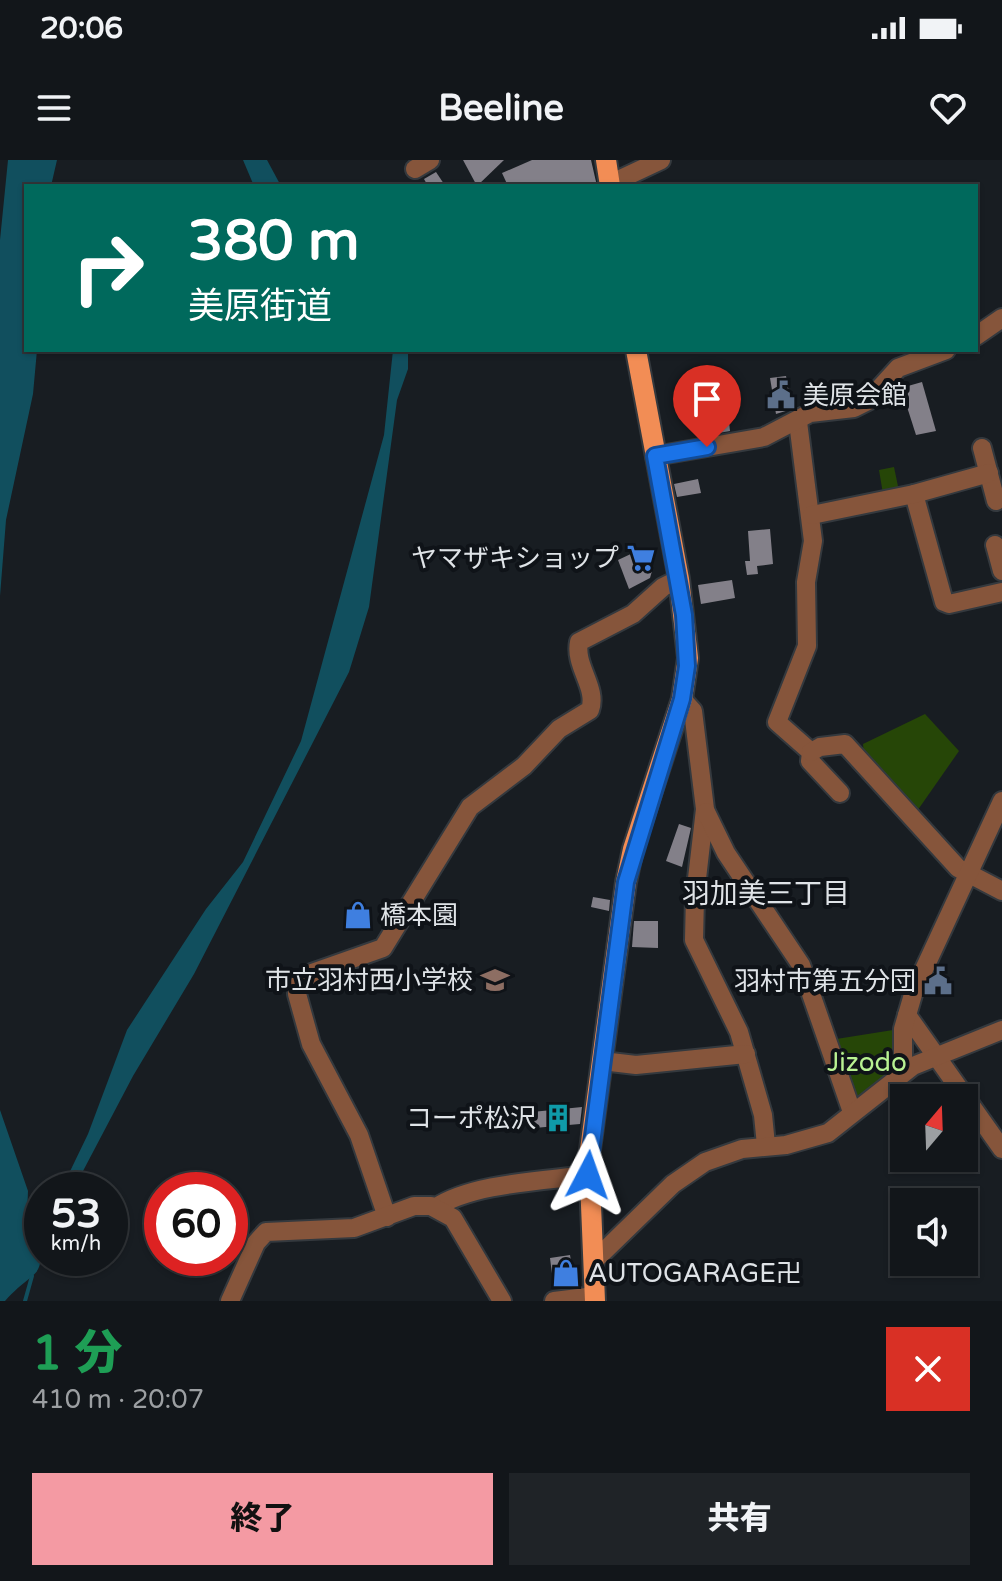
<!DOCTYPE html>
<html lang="ja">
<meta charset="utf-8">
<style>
body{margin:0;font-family:"Varela Round","Noto Sans JP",sans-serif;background:#1f2327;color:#f1f3f6;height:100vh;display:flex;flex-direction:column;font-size:30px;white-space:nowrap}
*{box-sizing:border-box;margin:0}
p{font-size:26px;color:#9c9fa2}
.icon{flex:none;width:44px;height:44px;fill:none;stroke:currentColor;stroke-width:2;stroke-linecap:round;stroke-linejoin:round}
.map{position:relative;height:1141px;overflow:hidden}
.side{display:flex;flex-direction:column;background:#12161a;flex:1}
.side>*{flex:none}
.banner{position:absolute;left:24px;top:24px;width:954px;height:168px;border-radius:0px;box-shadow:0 2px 6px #0004,0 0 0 2px #313539;background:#00695c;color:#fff;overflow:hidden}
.needle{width:52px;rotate:19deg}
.tools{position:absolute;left:890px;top:924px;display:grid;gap:16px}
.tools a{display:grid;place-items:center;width:88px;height:88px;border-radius:0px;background:#12161a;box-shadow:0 2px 6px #0004,0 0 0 2px #313539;font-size:40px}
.speed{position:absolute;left:24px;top:1012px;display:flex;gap:16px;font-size:40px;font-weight:700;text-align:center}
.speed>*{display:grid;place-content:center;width:104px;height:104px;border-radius:50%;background:#12161a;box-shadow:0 2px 6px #0004,0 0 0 2px #313539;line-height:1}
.speed small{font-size:20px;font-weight:400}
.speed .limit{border:12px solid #d22;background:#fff;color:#111}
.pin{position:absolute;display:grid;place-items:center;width:68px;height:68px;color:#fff;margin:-82px -34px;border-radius:50% 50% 50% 0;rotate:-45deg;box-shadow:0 0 8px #0007}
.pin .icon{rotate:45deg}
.me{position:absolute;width:88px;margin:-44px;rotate:4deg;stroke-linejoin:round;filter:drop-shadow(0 0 6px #0008)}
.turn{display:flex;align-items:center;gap:28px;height:168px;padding:0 32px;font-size:36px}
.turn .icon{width:104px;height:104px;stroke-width:2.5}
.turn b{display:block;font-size:56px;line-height:68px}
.round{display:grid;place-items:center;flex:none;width:84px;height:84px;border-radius:0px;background:#1f2327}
.headline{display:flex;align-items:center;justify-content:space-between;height:136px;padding:0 32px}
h1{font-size:48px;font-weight:800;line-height:60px;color:#1e9e55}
.primary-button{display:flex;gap:16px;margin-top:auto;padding:16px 32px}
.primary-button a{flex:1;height:92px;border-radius:0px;background:#f49aa3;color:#111;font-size:32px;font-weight:800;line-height:92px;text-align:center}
.primary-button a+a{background:#1f2327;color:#f1f3f6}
.status{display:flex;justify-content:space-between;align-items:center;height:56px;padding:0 40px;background:#12161a;direction:ltr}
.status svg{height:22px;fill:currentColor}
header{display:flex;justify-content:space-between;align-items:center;height:104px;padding:0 32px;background:#12161a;font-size:36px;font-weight:800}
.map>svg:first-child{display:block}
.green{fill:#264607}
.water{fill:#114f5e}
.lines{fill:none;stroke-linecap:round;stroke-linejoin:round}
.stream{stroke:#114f5e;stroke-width:4}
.building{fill:#838089}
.minor-casing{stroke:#34393e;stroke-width:22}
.major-casing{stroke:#34393e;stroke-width:24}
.minor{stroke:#86553b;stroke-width:18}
.major{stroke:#f28d55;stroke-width:20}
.route-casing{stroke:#114b97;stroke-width:20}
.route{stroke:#1a73e8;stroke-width:14}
.labels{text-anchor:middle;stroke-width:8;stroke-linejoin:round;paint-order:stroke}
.poi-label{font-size:26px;fill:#dfe3e7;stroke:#0f1318;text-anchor:end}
.park-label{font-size:26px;fill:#b9f292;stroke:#0f1318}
.neighbourhood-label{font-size:28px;fill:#dfe3e7;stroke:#0f1318}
</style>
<div class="status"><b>20:06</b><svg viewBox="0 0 49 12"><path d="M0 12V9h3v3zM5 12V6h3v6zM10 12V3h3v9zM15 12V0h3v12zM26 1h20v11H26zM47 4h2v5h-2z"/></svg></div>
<header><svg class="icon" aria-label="menu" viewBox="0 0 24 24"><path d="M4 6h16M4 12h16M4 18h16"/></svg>Beeline<svg class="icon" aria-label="heart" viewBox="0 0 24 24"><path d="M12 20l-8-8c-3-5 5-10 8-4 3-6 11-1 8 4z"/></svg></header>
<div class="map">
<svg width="1002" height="1141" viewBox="0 0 1002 1141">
<rect width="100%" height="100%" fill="#181d22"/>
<!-- green -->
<g class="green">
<path d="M894,307L899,331L883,334L879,310Z"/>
<path d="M925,554L959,591L915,654L864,596L863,584Z"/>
<path d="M893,870L896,914L850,946L830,880Z"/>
</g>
<!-- water -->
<g class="water">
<path d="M8,0H57L51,26H26V190H37L33,234L6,360L0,436V80Z"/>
<path d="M243,0H267L281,26H254Z"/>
<path d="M393,190H408V209L397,240L369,447L349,512L194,814L133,916L73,1030H61L88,974L127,870L206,749L243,702L301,581L384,275Z"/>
<path d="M0,950L28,1031L26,1084L38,1078L42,1069C42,1125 39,1104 5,1141H0Z"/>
</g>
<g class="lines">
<!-- stream -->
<path class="stream" d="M25,1141L32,1116"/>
</g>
<!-- building -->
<g class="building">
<path d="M463,0H504L477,26Z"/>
<path d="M532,0H591L597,26H508L502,13Z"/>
<path d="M436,12L444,24L445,26H428L424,19Z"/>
<path d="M786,216L792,249L776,254L770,218Z"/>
<path d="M922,222L936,271L916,275L901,228Z"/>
<path d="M727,245L730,271L702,276L698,249Z"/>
<path d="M698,319L701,333L677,337L674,324Z"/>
<path d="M770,369L773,404L757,406L758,414L747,415L745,401H750L748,371Z"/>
<path d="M635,392L650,396L652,411L650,418L629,429L618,400Z"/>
<path d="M732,420L735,438L701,444L698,425Z"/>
<path d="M679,664L691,668L682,707L666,701Z"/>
<path d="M593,737L610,740L609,751L591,747Z"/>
<path d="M634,761H658V788L632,787Z"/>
<path d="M582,947L580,964L534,968L532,952Z"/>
<path d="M570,1095L575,1126L554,1129L550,1098Z"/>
</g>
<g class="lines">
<defs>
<g id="minor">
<path d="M415,9L430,0"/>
<path d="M610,24L661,0"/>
<path d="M976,176L1002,158"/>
<path d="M798,262L813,381L806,422L807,486L777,562L811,592L810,601L840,633"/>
<path d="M982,288L996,341"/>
<path d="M655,296L764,277L810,253L854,248L868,241L898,208L946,190"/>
<path d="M914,334L944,442L949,444L1002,432"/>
<path d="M812,355L914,334L989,313"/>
<path d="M995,385L1002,411"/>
<path d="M682,539L693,551L705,649L695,736L694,780L739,872L763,955L766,985"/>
<path d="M811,592L820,587L845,584L958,708L1002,731"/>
<path d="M706,652L726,693L801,805L852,952"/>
<path d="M907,855L1002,989"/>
<path d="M602,901L636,905L746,894"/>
<path d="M903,913V869L914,831L1002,641"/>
<path d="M435,1048C472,1023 544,1021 588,1015"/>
<path d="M387,1057L359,975L311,884L297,834L300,822L312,813L383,788L470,647L524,606L559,569L590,550C598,528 574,506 579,482L633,454L663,427L679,419"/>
<path d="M595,1100L673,1024L705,1002L742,989L786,985L828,973L913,906L1002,870"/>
<path d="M230,1141L256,1083L266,1072L354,1068L414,1046H431L453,1058L502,1141"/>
<path d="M554,1141L595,1136"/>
</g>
<g id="major">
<path d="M606,0L610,26"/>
<path d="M595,1141L589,997L626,722L633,689L682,539L688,498L679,419L636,190"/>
</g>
</defs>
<!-- minor casing -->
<use href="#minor" class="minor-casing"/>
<!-- major casing -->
<use href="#major" class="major-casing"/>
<!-- minor -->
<use href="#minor" class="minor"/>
<!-- major -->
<use href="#major" class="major"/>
</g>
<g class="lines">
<defs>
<path id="route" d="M588,1015L626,722L682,539L687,506L684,455L655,296L707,287"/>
</defs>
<!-- route casing -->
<use href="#route" class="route-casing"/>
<!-- route -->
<use href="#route" class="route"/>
</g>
<!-- icons -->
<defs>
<symbol id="civic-bare" viewBox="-9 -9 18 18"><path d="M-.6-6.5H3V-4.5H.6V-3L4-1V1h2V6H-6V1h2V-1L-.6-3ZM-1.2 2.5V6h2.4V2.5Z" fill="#5c6f8a" stroke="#0f1318" stroke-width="2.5" paint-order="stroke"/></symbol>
<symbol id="supermarket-bare" viewBox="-9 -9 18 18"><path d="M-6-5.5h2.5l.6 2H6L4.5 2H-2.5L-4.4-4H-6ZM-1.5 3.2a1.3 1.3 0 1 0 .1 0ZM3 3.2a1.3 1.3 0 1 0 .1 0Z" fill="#3f7fe0" stroke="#0f1318" stroke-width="2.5" paint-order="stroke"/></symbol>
<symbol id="shop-bare" viewBox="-9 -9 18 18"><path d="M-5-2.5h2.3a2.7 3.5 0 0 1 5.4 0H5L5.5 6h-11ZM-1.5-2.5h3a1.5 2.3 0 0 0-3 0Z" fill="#3f7fe0" stroke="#0f1318" stroke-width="2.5" paint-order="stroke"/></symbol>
<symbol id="school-bare" viewBox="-9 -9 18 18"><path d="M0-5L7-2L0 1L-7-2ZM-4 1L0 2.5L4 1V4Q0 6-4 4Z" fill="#8d6e63" stroke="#0f1318" stroke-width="2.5" paint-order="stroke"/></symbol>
<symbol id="building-bare" viewBox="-9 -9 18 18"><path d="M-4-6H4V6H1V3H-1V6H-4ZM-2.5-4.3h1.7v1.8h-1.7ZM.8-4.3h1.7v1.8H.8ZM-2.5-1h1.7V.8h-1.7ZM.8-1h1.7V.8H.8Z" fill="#0f9aa8" stroke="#0f1318" stroke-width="2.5" paint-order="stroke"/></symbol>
</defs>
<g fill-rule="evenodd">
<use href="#civic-bare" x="761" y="215" width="40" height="40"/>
<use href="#supermarket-bare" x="621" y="378" width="40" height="40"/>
<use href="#shop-bare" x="338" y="735" width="40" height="40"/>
<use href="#school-bare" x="475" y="800" width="40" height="40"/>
<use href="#civic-bare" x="918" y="801" width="40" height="40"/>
<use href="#building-bare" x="538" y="938" width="40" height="40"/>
<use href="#shop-bare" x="546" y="1093" width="40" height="40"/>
</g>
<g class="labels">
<!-- poi labels -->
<g class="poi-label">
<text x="803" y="244" text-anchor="start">美原会館</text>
<text x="619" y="407">ヤマザキショップ</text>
<text x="380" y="764" text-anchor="start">橋本園</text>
<text x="473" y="829">市立羽村西小学校</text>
<text x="916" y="830">羽村市第五分団</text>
<text x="536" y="967">コーポ松沢</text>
<text x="588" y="1122" text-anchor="start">AUTOGARAGE卍</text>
</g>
<!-- park labels -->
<g class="park-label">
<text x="867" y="911">Jizodo</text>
</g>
<!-- neighbourhood labels -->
<g class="neighbourhood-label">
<text x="766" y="743">羽加美三丁目</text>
</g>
</g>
</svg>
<div class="tools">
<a><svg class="needle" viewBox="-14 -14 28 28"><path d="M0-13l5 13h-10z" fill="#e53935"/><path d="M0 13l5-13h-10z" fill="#9c9fa2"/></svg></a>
<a><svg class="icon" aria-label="sound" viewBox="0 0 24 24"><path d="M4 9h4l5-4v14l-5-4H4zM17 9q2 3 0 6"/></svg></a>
</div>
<div class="speed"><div>53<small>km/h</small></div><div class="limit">60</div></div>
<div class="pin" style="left:707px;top:287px;background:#d93025"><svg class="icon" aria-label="arrive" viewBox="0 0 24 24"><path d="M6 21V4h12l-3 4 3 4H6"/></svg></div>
<svg class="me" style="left:588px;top:1015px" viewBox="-20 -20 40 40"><path d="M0-17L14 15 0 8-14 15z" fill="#1a73e8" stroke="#fff" stroke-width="4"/></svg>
<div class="banner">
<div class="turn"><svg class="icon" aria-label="right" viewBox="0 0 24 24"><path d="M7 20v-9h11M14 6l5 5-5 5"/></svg><div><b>380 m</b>美原街道</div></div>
</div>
</div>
<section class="side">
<div class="headline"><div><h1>1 分</h1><p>410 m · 20:07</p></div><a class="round" style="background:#d93025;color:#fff"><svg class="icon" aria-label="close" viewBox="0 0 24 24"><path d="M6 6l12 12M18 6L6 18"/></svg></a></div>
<div class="primary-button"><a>終了</a><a>共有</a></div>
</section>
